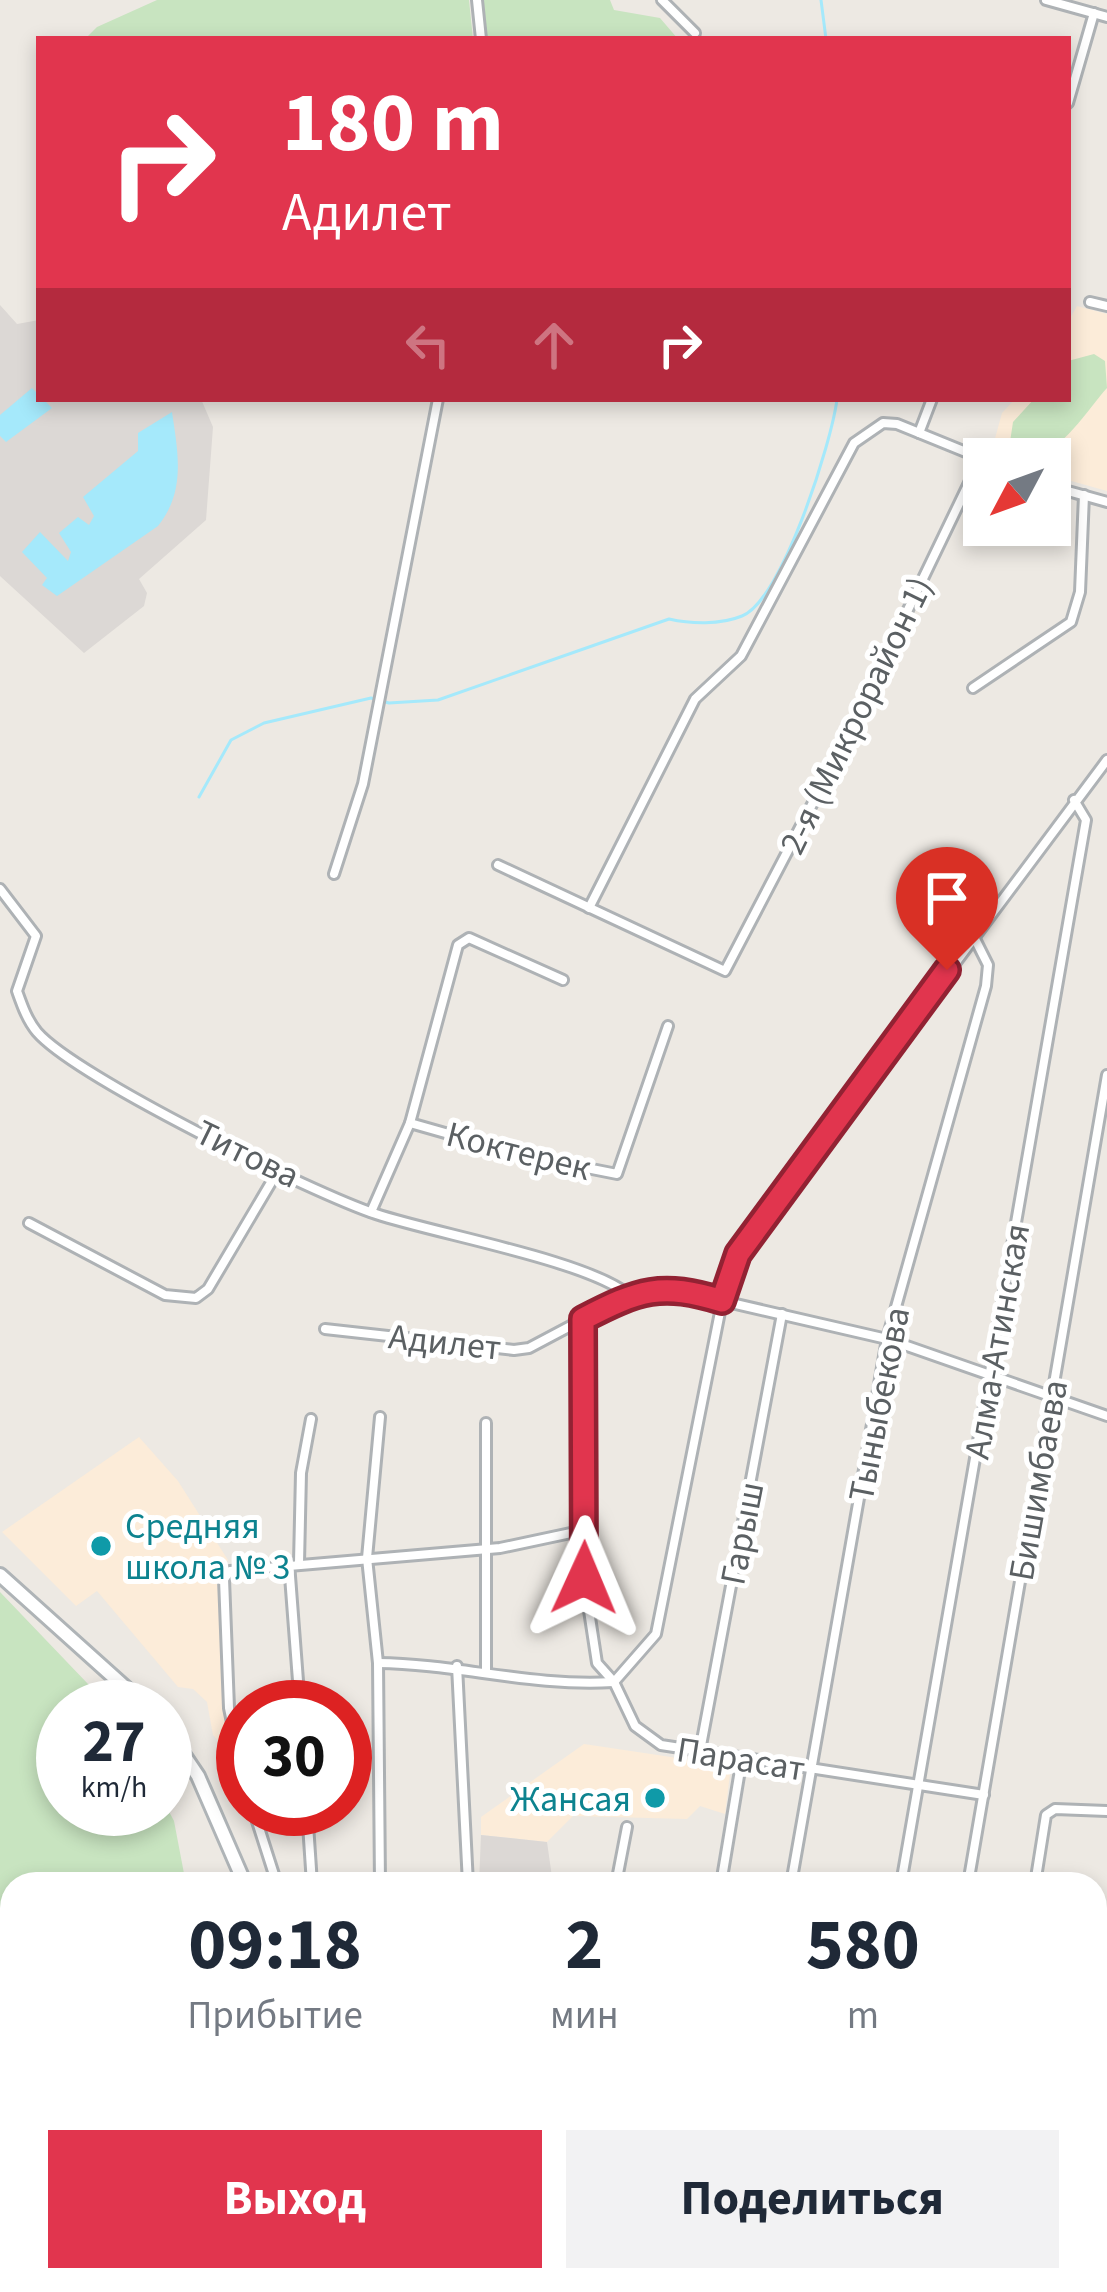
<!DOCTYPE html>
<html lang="ru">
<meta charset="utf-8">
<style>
body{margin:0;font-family:"Source Sans 3",sans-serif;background:#f2f2f3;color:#1f2937;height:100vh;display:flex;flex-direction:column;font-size:45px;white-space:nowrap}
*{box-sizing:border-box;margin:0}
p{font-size:39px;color:#747a83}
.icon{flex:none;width:66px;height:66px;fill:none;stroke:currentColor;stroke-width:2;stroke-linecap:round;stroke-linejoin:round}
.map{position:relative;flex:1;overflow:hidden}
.drawer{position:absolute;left:0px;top:1872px;width:1107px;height:420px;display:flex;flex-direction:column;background:#fff;border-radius:36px 36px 0 0;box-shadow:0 6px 18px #0003}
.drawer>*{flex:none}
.hud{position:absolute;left:36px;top:36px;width:1035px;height:366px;border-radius:0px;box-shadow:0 6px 18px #0003;background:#e1354e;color:#fff;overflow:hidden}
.needle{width:78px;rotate:229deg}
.fabs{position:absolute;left:963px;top:438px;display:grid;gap:24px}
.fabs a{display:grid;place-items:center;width:108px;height:108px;border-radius:0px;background:#fff;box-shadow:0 6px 18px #0003;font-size:60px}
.speed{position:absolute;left:36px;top:1680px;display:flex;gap:24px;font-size:60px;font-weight:700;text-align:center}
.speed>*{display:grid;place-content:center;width:156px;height:156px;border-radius:50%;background:#fff;box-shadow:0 6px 18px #0003;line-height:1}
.speed small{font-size:30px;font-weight:400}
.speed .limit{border:18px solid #d22;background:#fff;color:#111}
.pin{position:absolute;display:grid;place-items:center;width:102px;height:102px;color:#fff;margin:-123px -51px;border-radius:50% 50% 50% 0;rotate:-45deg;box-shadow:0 0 12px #0007}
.pin .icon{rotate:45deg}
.me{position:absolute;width:132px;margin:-66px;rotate:1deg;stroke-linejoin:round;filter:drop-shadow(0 0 9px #0008)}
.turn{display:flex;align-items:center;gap:42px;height:252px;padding:0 48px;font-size:54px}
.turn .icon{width:156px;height:156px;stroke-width:2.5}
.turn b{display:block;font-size:84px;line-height:102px}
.lanes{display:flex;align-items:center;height:114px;padding:0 48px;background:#0003;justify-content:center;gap:60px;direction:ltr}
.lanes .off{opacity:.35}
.eta{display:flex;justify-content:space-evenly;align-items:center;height:204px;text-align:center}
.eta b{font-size:72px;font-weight:700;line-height:84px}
.button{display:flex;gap:24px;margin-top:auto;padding:24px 48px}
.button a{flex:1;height:138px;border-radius:0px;background:#e1354e;color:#fff;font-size:48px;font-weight:700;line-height:138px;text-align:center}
.button a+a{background:#f2f2f3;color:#1f2937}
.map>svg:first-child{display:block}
.commercial{fill:#fcecd9}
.industrial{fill:#dcd8d5}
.green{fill:#c8e4c0}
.water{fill:#a5e9fb}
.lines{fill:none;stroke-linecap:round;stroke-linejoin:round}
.stream{stroke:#a5e9fb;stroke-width:3}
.street-casing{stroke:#aeb2b5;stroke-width:14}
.secondary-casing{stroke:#afb4b7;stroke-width:18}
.street{stroke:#fff;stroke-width:8}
.secondary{stroke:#fff;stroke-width:12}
.route-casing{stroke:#922233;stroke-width:30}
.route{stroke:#e1354e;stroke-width:21}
.culture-dot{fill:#0f9aa8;stroke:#fff;stroke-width:4.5}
.labels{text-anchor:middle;stroke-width:10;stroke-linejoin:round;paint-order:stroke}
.street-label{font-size:36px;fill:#5b6063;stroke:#fff}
.culture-label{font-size:36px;fill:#0d838f;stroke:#fff;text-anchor:start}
</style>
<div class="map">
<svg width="1107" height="2292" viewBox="0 0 1107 2292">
<rect width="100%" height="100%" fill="#ede9e3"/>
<!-- commercial -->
<g class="commercial">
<path d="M1077,306L1107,314V491L1050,475V459H1007L991,453L1002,413L1015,399H1068V322Z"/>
<path d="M139,1437L178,1481L228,1560L217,1575L227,1750L213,1735L207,1702L193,1689L178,1687L97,1591L76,1606L2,1532Z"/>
<path d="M584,1744L731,1766L725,1814L700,1806L687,1819L573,1816L547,1842L481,1835V1817Z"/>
</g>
<!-- industrial -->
<g class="industrial">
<path d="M0,305L17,324L39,320V399H201L213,427L206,520L139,579L147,593L144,606L84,653L0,576Z"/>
<path d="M481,1835L547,1842L553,1884H479Z"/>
<path d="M456,2280H547L545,2292H475Z"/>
</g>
<!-- green -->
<g class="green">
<path d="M157,0H469L473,39H85L97,27Z"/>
<path d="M483,0H610L614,10L660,18L678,39H487Z"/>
<path d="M1094,354L1105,361L1107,388C1083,414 1045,482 1010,442L1013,422L1034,399H1068V361Z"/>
<path d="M0,1592L110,1707H63V1809H165V1804L174,1821L186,1884H12V1962H0Z"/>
</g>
<!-- water -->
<g class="water">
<path d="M32,388L52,408L6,442L0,436V415Z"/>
<path d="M172,412C178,453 186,491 158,526L57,596L42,585L47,578L22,552L40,532L68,561L71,552L59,533L78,517L89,525L94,516L83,497L138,451V433Z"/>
</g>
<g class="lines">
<!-- stream -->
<g class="stream">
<path d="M821,0L826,39"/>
<path d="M199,797L231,740L264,723L371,698L389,703L438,700L669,619C691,624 720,625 742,616C782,601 832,441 837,399"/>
</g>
<defs>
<g id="street">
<path d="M477,0L481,39"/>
<path d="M662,0L695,33"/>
<path d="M1046,0L1107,17"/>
<path d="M1068,103L1094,13"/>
<path d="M1090,302L1107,306"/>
<path d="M919,433L932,399"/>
<path d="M1050,486L1107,502"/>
<path d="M973,688L1071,622L1080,592L1084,495"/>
<path d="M498,865L725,971L840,751L981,458"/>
<path d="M334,874L363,784L438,399"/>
<path d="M0,889L36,936L17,991C22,1005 27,1020 37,1032C76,1077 313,1193 376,1214C436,1234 586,1260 629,1295"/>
<path d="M589,908L695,699L741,656L854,443L883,423L897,424L983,459"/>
<path d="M410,1123L526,1156L617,1174L668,1026"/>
<path d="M371,1212L410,1123L458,945L469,938L563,980"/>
<path d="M29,1223L165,1295L196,1298L208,1289L279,1169"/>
<path d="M583,1319L584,1578L597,1663L614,1682L635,1726L661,1745L984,1795"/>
<path d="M325,1329L514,1350L529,1348L629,1295L671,1289L887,1339L1107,1416"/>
<path d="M289,1563L300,1707"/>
<path d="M299,1563L301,1473L311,1419"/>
<path d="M378,1663C457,1664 533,1687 613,1682"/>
<path d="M457,1666L468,1884"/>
<path d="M486,1671V1423"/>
<path d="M614,1682L656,1634L722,1302L738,1254L1107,760"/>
<path d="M700,1751L782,1314"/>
<path d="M243,1776L229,1708L224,1579L230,1571L500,1548L585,1530"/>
<path d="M253,1809L277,1884"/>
<path d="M307,1809L312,1884"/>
<path d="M380,1884L378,1663L367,1558L380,1417"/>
<path d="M616,1884L627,1827"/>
<path d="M721,1884L742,1758"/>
<path d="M791,1884L887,1339L986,986L988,965L973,935"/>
<path d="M901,1884L1086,820L1074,800"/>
<path d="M968,1884L1107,1075"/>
<path d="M1035,1884L1046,1815L1055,1809L1107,1811"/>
<path d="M338,2292L343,2280"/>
<path d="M553,2292L554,2280"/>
<path d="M656,2292L657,2280"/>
<path d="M724,2292L726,2280"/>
<path d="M830,2292L832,2280"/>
<path d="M898,2292L900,2280"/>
<path d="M991,2292L994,2280"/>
</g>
<g id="secondary">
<path d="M0,1575L147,1707"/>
<path d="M165,1727L198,1776L245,1884"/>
<path d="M0,2008H12"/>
<path d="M0,2018L12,2019"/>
<path d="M441,2280L451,2292"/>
<path d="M266,2292L268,2280"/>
</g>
</defs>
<!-- street casing -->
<use href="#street" class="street-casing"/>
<!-- secondary casing -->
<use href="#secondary" class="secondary-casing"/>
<!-- street -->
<use href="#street" class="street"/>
<!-- secondary -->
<use href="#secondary" class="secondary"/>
</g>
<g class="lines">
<defs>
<path id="route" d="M584,1578L583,1319C639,1290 661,1282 722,1301L738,1254L947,970"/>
</defs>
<!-- route casing -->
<use href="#route" class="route-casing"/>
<!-- route -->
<use href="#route" class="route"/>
</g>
<!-- markers -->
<g class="culture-dot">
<circle cx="101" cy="1546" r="12"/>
<circle cx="655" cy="1798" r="12"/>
</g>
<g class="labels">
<!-- street labels -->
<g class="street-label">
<text transform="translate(855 715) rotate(-64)" y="13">2-я (Микрорайон 1)</text>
<text transform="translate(519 1150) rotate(14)" y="13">Коктерек</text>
<text transform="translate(248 1153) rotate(26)" y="13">Титова</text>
<text transform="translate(445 1341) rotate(6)" y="13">Адилет</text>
<text transform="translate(996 1341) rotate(-80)" y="13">Алма-Атинская</text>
<text transform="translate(878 1404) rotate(-79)" y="13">Тыныбекова</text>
<text transform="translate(1037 1480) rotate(-80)" y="13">Бишимбаева</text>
<text transform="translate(741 1533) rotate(-79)" y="13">Гарыш</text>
<text transform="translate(741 1758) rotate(9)" y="13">Парасат</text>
</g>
<!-- culture labels -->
<g class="culture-label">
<text x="125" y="1538">Средняя<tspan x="125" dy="41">школа № 3</tspan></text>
<text x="631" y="1811" text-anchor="end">Жансая</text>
</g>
</g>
</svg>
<div class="fabs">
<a><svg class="needle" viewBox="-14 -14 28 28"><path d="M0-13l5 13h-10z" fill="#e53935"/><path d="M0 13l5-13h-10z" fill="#747a83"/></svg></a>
</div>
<div class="speed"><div>27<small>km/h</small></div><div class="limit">30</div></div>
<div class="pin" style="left:947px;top:970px;background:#d93025"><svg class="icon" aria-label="arrive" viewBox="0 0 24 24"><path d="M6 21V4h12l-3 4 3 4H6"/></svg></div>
<svg class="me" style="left:584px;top:1578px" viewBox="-20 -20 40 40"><path d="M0-17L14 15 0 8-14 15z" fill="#e1354e" stroke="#fff" stroke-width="4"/></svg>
<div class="hud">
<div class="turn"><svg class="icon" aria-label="right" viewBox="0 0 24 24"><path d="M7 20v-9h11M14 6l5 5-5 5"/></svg><div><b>180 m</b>Адилет</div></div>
<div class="lanes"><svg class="icon off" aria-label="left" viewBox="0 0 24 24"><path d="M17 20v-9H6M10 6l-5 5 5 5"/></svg><svg class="icon off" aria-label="ahead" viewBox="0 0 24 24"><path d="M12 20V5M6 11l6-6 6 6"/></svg><svg class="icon" aria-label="right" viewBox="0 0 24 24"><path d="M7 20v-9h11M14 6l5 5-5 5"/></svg></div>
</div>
<section class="drawer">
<div class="eta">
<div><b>09:18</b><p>Прибытие</p></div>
<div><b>2</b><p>мин</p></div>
<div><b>580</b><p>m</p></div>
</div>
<div class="button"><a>Выход</a><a>Поделиться</a></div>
</section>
</div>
